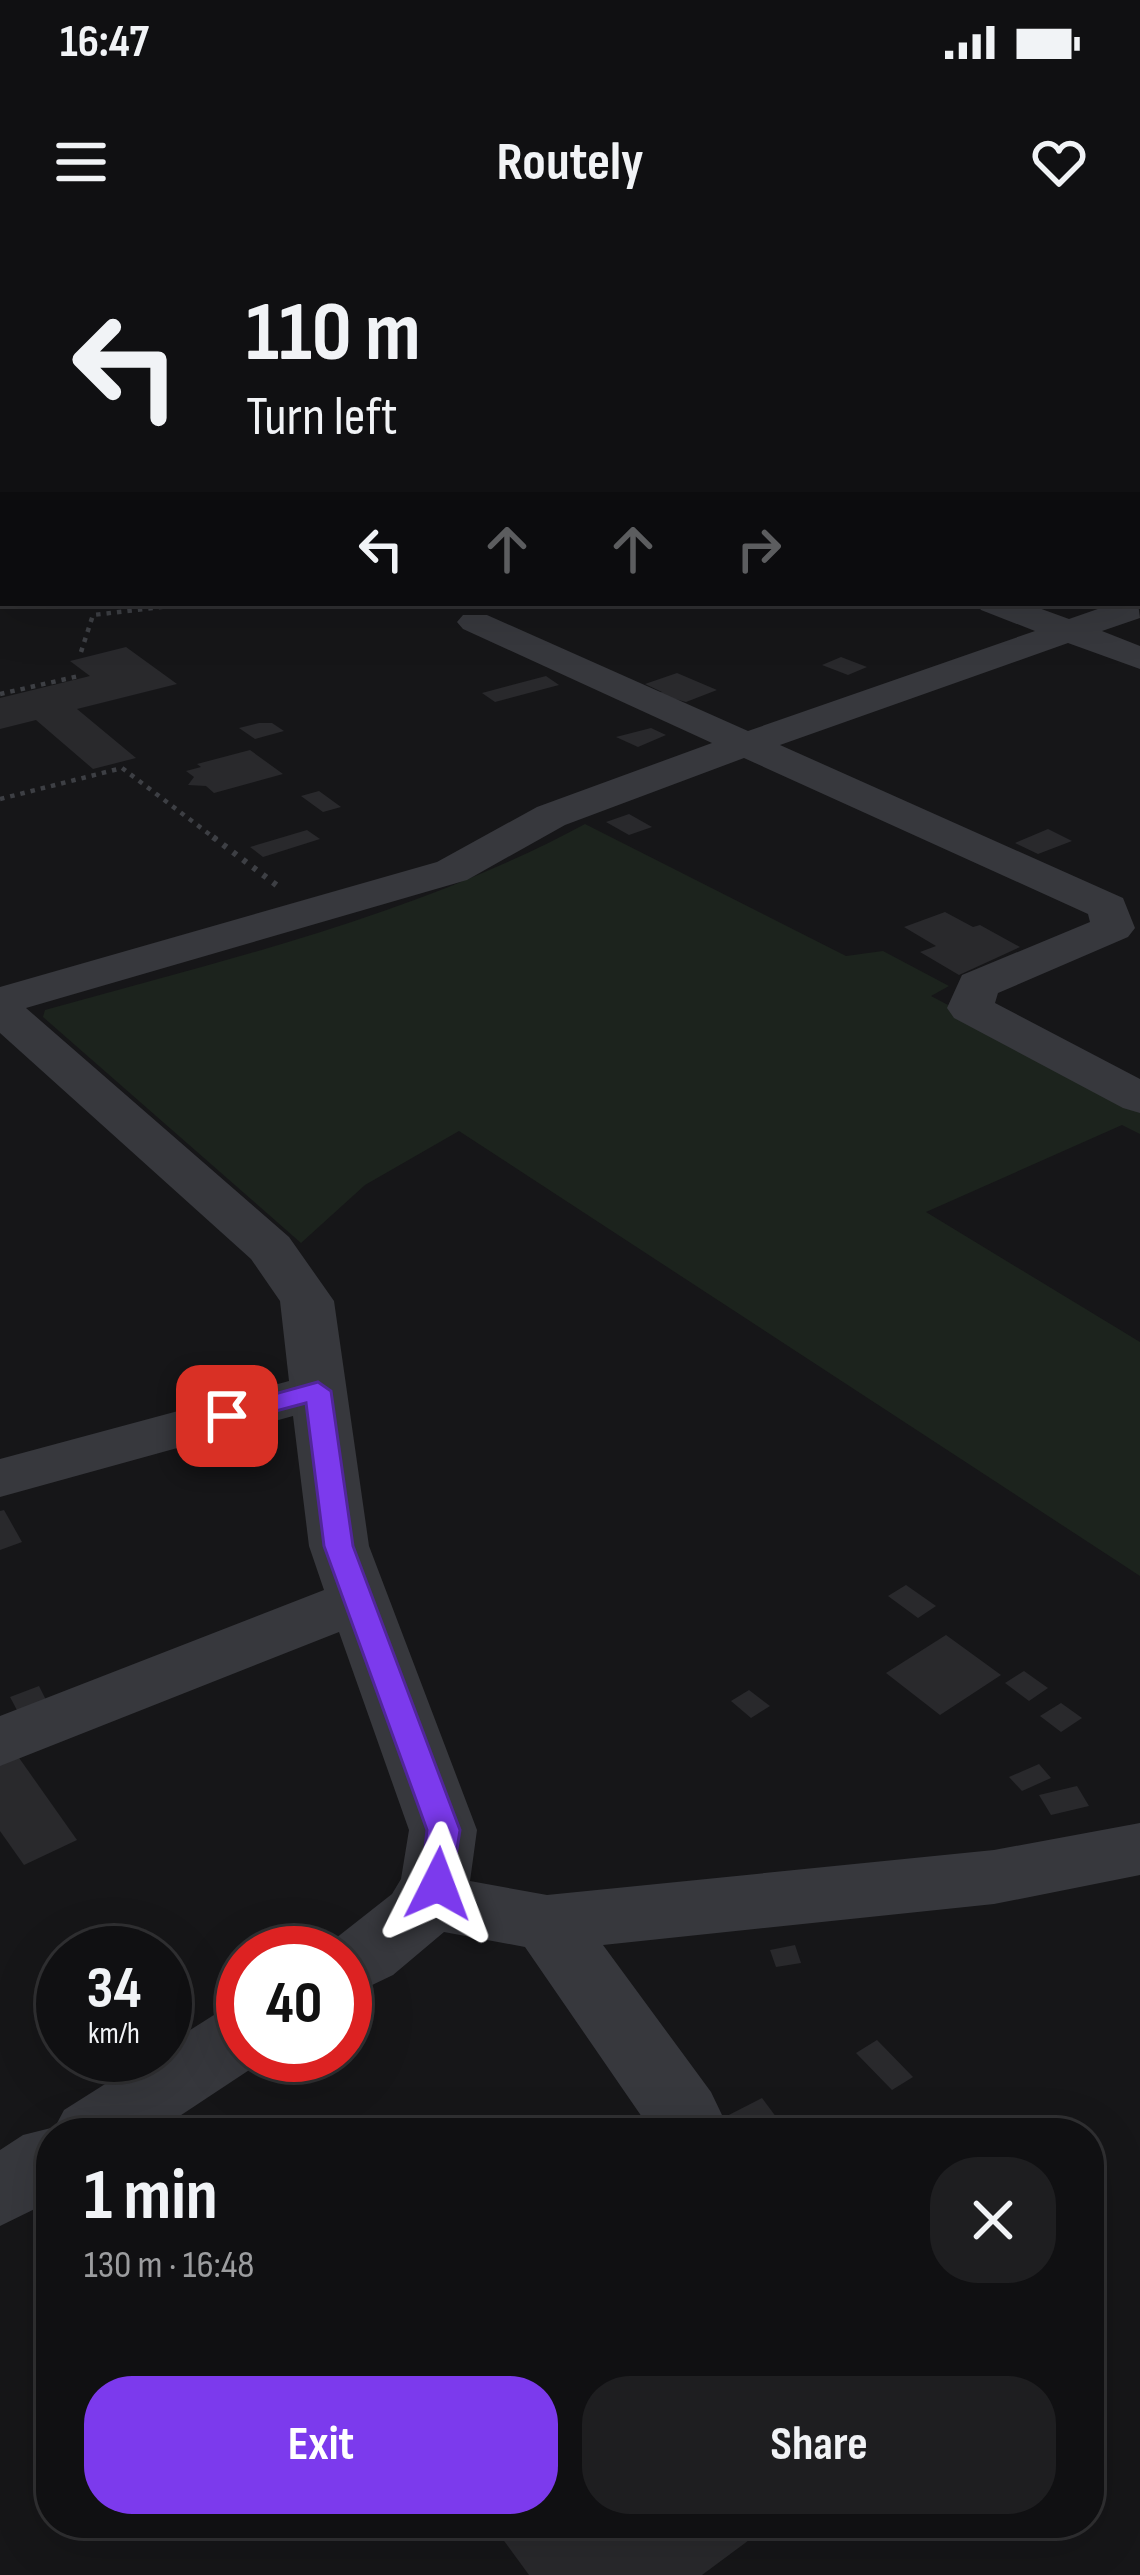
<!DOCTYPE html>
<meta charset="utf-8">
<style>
body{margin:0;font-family:"Sofia Sans Condensed",sans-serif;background:#1e1e20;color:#f1f3f6;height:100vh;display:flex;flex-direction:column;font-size:45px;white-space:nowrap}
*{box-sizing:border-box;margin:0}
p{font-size:39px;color:#9c9d9f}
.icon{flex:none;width:66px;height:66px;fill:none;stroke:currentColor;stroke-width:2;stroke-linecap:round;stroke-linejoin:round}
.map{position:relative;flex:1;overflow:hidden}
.panel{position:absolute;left:36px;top:1878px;width:1068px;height:420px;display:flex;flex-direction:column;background:#101012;border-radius:48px;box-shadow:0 12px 48px #0002,0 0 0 3px #303032}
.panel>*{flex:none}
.top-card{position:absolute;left:0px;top:0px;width:1140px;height:366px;box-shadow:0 12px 48px #0002,0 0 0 3px #303032;background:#101012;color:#f1f3f6;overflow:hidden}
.speed{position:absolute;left:36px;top:1686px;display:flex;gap:24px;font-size:60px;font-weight:700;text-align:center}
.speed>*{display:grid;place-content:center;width:156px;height:156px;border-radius:50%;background:#101012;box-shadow:0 12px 48px #0002,0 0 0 3px #303032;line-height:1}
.speed small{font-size:30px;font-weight:400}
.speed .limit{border:18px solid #d22;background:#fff;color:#111}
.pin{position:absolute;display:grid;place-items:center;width:102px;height:102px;color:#fff;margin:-51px;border-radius:24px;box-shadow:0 6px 18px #0006}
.me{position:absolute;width:132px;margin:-66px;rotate:3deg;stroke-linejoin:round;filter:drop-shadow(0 0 9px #0008)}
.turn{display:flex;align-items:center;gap:42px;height:252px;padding:0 48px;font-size:54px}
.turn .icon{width:156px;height:156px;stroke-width:2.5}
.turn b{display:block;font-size:84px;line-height:102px}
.lanes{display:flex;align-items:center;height:114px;padding:0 48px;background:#0003;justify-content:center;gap:60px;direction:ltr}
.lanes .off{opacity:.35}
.round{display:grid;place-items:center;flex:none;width:126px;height:126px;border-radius:48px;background:#1e1e20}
.headline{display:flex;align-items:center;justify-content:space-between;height:204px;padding:0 48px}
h1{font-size:72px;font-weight:700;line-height:90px}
.button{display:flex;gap:24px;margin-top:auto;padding:24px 48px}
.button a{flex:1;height:138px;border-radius:48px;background:#7c3aed;color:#fff;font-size:48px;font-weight:700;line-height:138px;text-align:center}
.button a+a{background:#1e1e20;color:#f1f3f6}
.status{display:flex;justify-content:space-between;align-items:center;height:84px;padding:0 60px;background:#101012;direction:ltr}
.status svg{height:33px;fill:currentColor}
header{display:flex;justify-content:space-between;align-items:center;height:156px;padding:0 48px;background:#101012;font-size:54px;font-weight:700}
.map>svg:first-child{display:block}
.green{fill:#1c231d}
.building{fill:#29292c}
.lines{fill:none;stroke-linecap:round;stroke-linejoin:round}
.path-far2{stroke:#3d3f44;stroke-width:3;stroke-dasharray:3 4.5;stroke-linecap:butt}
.path-far1{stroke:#3d3f44;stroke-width:4.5;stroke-dasharray:4.5 6;stroke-linecap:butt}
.path{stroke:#3d3f44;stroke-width:6;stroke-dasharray:4.5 8;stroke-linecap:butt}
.minor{fill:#37383d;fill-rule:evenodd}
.route{fill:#7c3aed;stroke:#51269a;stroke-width:3}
</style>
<div class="status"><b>16:47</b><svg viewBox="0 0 49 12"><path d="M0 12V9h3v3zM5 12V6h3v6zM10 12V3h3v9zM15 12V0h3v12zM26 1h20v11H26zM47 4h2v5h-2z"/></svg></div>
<header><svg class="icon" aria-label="menu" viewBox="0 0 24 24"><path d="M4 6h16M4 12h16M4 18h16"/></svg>Routely<svg class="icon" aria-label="heart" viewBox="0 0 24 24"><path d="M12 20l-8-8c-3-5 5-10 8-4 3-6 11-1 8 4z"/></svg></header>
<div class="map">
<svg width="1140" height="2335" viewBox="0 0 1140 2335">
<rect width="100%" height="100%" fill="#161618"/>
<!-- green -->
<path class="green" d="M585,584L846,716L883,711L949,746L931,756L1140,866V894L1122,885L926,972L1140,1102V1336L459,891L365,945L301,1003L43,777L45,770C229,719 416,675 585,584Z"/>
<!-- building -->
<g class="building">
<path d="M126,407L177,444L77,469L136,518L93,529L36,480L0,489V458L90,436L70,421Z"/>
<path d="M841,417L867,427L848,435L822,425Z"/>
<path d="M677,433L717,450L686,462L656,454L662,452L645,444Z"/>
<path d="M546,436L559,445L495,462L482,453Z"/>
<path d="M259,483H272L284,491L255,499L239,488Z"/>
<path d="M651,488L666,495L638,507L616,497Z"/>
<path d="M250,510L283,534L214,553L206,546L188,545L194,537L186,531L201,527L197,524Z"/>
<path d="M319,551L341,567L323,572L301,556Z"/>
<path d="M629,574L652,587L629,595L606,582Z"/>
<path d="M1048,589L1072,601L1038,614L1015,603Z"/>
<path d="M307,590L320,599L263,617L250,607Z"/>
<path d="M945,672L973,687L980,685L1020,707L959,735L920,712L936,706L904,687Z"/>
<path d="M4,1270L22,1302L0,1310V1271Z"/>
<path d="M906,1345L936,1366L918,1378L888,1356Z"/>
<path d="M946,1395L1001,1435L940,1475L886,1433Z"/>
<path d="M1024,1431L1048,1448L1029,1461L1005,1443Z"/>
<path d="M39,1446L47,1462L18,1472L10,1457Z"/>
<path d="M749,1450L770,1466L751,1478L731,1461Z"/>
<path d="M1061,1463L1082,1478L1061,1492L1040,1476Z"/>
<path d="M17,1515L77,1600L24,1625L0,1591V1523Z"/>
<path d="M1039,1524L1051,1538L1022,1551L1009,1537Z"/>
<path d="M1077,1546L1089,1566L1051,1575L1039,1555Z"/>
<path d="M795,1705L801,1723L776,1727L770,1710Z"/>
<path d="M877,1800L913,1837L892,1850L856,1813Z"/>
<path d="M762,1858L788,1893H733L723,1878Z"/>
<path d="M491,2283H772L702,2335H529Z"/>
</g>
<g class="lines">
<!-- path-far2 -->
<path class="path-far2" d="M1061,0L1071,3"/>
<!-- path-far1 -->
<g class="path-far1">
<path d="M81,412L93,375L195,363"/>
<path d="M0,454L79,436"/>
<path d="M0,559L122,528L217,600"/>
</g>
<!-- path -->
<path class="path" d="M213,597L279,647"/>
<!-- minor -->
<g class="minor">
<path d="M121,0H154L156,3H123Z"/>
<path d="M613,0H648L650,3H615Z"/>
<rect x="0" y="36" width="3" height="16"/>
<path d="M1137,131L1140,132V150L1137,149Z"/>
<rect x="0" y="225" width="3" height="18"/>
<rect x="1137" y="236" width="3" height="19"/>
<path d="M1137,356L1140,378L1102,391L1140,406V429L1068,403L780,505L1123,658L1135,688L1128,697L998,753L995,763L1140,839V873L1123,868L954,778L947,768L962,735L1090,682L1088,674L744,518L565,585L467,640L26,768L289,997L334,1061L369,1306L477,1590L470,1641L547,1655L994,1610L1140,1583V1635L994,1664L603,1705L711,1852L722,1875L714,1893H653L525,1707L444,1692L393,1735L345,1758V1713H317L392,1654L401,1639L409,1590L339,1392L0,1526V1476L324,1350L309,1306L293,1176L0,1257V1219L289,1141L280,1061L251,1019L0,793V747L437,622L537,567L712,503L463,389L457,382L463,375H487L748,491L1035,391L981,370L976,363H1025L1069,379L1115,363H1137Z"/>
<path d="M243,1764V1815L269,1817L154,1893H51V1961L0,1986V1910L23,1895L55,1887L64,1870L151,1815H165V1806L217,1773Z"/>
</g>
</g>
<!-- route -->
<path class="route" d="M318,1142L331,1151L353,1306L460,1590L450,1653L438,1657L426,1653L421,1644L427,1590L324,1306L306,1163L227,1184L213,1176L217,1170Z"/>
</svg>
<div class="speed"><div>34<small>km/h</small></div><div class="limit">40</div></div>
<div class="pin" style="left:227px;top:1176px;background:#d93025"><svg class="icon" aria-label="arrive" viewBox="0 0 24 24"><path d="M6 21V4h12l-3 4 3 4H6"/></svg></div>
<svg class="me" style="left:438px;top:1644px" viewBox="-20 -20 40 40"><path d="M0-17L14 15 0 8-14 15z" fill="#7c3aed" stroke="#fff" stroke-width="4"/></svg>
<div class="top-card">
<div class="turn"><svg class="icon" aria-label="left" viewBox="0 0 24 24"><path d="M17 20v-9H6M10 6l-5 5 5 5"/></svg><div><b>110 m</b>Turn left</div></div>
<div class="lanes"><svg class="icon" aria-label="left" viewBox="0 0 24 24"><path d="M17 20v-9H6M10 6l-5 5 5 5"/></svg><svg class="icon off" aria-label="ahead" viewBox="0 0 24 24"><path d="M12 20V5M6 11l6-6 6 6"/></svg><svg class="icon off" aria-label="ahead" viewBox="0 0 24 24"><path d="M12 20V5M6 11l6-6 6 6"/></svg><svg class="icon off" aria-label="right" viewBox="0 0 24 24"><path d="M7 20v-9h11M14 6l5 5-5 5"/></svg></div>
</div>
<section class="panel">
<div class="headline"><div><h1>1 min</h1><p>130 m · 16:48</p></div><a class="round"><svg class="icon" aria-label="close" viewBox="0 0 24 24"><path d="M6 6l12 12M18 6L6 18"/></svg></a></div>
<div class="button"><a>Exit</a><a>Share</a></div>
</section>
</div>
